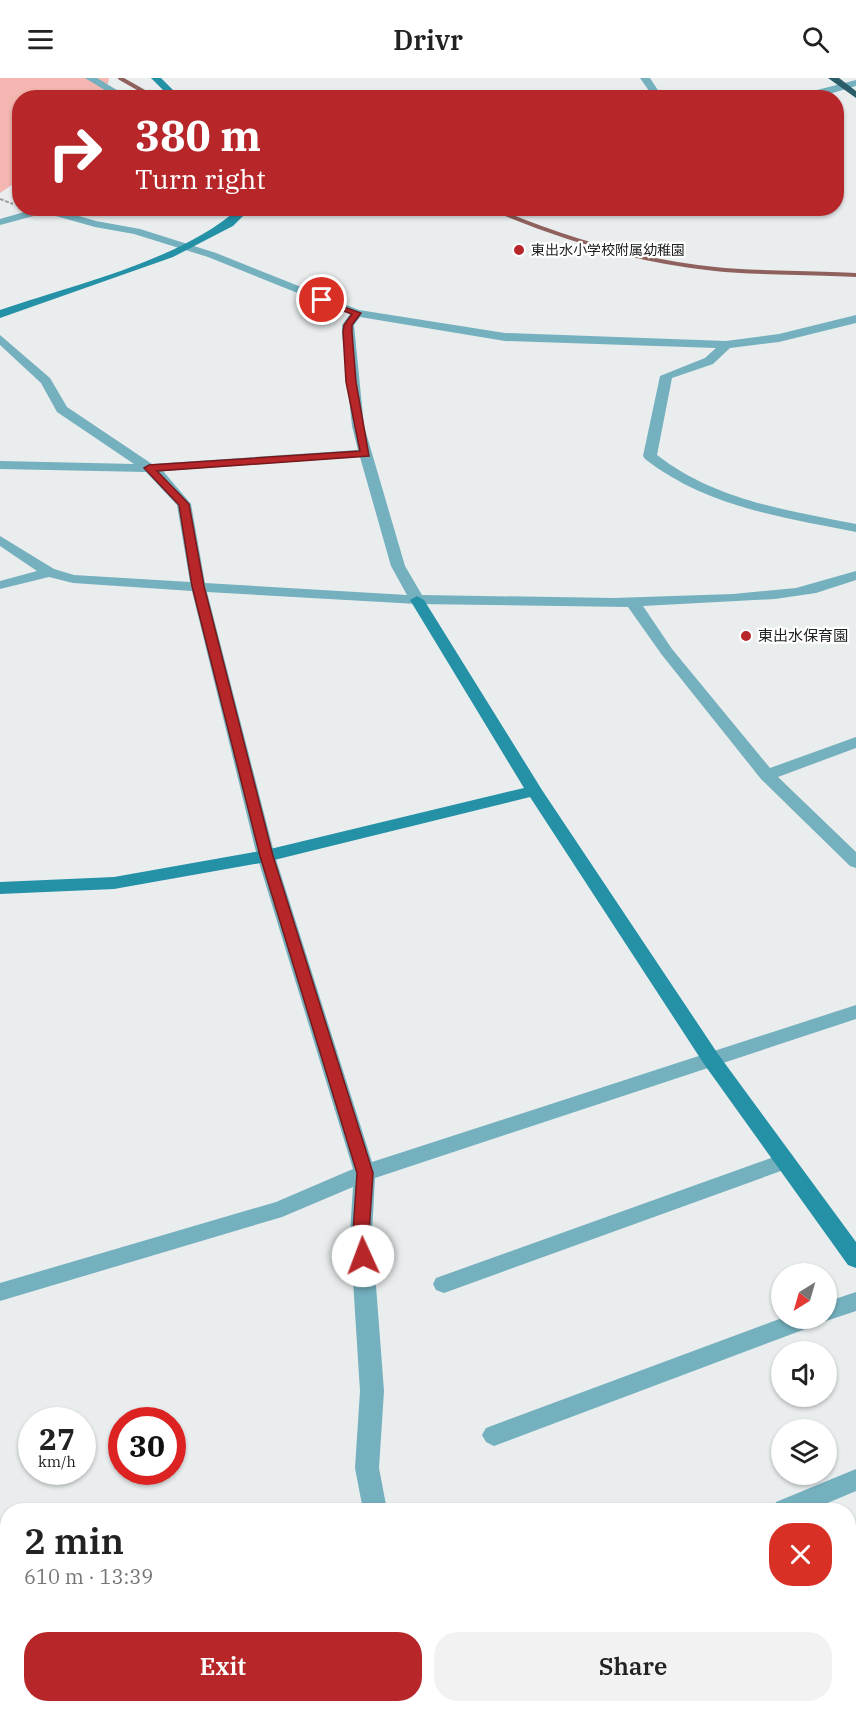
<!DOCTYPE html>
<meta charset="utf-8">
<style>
body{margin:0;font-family:"IBM Plex Serif","Noto Sans JP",serif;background:#f2f2f2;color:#222;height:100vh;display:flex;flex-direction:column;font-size:22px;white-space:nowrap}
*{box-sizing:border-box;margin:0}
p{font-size:20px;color:#767676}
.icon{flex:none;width:33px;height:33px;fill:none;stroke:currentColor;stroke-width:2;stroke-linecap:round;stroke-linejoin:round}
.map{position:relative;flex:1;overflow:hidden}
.drawer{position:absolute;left:0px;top:1425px;width:856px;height:210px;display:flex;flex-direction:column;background:#fff;border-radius:24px 24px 0 0;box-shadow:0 2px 4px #0004}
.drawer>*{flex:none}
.hud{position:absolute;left:12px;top:12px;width:832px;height:126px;border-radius:24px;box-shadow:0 2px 4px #0004;background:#b72629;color:#fff;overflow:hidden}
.needle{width:39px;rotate:217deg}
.tools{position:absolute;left:771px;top:1185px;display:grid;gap:12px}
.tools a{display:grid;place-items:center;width:66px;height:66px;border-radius:50%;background:#fff;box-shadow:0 2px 4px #0004;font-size:30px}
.speed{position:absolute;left:18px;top:1329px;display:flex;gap:12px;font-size:30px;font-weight:700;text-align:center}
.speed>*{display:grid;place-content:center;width:78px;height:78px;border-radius:50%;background:#fff;box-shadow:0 2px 4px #0004;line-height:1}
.speed small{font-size:15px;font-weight:400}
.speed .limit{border:9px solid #d22;background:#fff;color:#111}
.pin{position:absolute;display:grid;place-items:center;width:51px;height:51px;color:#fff;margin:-26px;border:3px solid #fff;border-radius:50%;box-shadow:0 2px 6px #0007}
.me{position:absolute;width:66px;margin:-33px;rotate:358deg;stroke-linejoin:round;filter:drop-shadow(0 0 4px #0008)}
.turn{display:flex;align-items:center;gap:21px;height:126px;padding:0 24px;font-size:27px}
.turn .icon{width:78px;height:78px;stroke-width:2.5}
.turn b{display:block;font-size:42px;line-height:51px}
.round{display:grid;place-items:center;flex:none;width:63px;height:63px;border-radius:24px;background:#f2f2f2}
.headline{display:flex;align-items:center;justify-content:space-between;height:102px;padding:0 24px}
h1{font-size:36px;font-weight:600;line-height:45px}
.primary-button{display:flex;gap:12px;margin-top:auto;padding:12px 24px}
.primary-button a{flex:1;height:69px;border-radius:24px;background:#b72629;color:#fff;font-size:24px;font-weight:600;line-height:69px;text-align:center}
.primary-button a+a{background:#f2f2f2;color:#222}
header{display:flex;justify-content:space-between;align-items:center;height:78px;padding:0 24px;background:#fff;font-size:27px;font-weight:600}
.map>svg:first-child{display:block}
.green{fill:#f3b6b0}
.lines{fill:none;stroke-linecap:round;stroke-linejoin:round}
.stream{stroke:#8f615d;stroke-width:4}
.path{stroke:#9da0a1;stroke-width:2;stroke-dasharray:4 1.5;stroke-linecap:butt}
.street{fill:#74b0be;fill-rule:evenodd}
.secondary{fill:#2491a6;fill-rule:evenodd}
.highway{fill:#2a5d69;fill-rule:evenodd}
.route{fill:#b72629;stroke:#77191b;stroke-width:1.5}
.poi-dot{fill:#b72629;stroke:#fff;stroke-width:2}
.labels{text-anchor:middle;stroke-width:4.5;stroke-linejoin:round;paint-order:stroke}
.far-poi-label{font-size:14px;fill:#202222;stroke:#fff;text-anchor:start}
.poi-label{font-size:15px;fill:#202222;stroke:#fff;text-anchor:start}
</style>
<header><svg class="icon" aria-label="menu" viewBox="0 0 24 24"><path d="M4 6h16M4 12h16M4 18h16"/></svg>Drivr<svg class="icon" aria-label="search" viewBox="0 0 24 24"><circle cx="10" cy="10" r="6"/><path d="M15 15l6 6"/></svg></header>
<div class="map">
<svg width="856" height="1635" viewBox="0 0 856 1635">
<rect width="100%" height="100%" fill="#e9edee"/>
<!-- green -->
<path class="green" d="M0,0H109L105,19L20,20L19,102L0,115Z"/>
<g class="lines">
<!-- stream -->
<g class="stream">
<path d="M120,0L155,20"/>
<path d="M491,130C563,161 637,183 715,191C762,196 809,194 856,197"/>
</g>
<!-- path -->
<path class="path" d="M0,121L13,126"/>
<!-- street -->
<g class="street">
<path d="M85,0H97L130,20H118Z"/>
<path d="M640,0H650L663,20H654Z"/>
<path d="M856,2V8L819,19L786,20Z"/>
<path d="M38,130H51L96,143L140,151L216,175L359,232L505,255L726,263L779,256L856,237V245L779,264L730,270L713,286L672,300L657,377C715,422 785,432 856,446V454C781,439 707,429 645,381L643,378L660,298L705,280L716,270L505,263L360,239L354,247L364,348L405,488L422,517L614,520L733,516L796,510L856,493V502L816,515L775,521L643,528L672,571L770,690L856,659V670L778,699L856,774V790L850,788L761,701L662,577L628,529L417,526L207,514L275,778L372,1084L856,927V941L375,1100L372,1155L384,1313L379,1390L387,1432H363L355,1390L360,1313L350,1155L353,1109L282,1139L0,1223V1205L276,1124L353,1091L257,778L192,513L73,505L49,499L0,511V503L37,493L0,468V458L54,491L74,497L190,504L177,427L146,394L0,391V383L134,386L57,334L41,305L0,267V257L50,300L67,329L152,386L358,372L352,348L342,254V247L350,236L208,179L134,156L95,149L45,135L0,147V141ZM360,379L391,488L407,517L205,505L191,426L163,393Z"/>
<path d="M785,1075L792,1077L795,1083L792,1089L444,1215L436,1212L433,1206L436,1200Z"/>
<path d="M856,1214V1233L826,1243L819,1241L816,1247L494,1368L486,1364L482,1357L486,1350L782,1240H826V1224Z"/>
<path d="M856,1391V1413L811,1432H773L776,1424Z"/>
<path d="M849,1616L856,1620V1635H815L818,1628H849Z"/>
<path d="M420,1628H446L448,1635H422Z"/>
</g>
<!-- secondary -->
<g class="secondary">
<path d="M151,0H161L181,20H171Z"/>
<path d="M239,130H251L233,148L173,179L0,240V232C73,207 182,182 239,130Z"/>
<path d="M417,518L424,522L542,712L718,976L856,1164V1190L848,1187L704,986L530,719L266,784L114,811L0,816V804L114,799L266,772L524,710L410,522Z"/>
</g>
<!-- highway -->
<path class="highway" d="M828,0H839L856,13V20Z"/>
</g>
<!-- route -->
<path class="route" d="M319,220L361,235L352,247V254L356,304L369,378L157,393L189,426L204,508L273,778L373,1095L369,1155L371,1178L368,1182H357L353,1155L357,1095L260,778L192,508L179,427L144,390L149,387L360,373L346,304L343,254L344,247L352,236L319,224Z"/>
<!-- markers -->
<g class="poi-dot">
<circle cx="519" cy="172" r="6"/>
<circle cx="746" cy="558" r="6"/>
</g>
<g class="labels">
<!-- far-poi labels -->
<g class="far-poi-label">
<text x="531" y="177">東出水小学校附属幼稚園</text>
</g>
<!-- poi labels -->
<g class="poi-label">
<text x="758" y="563">東出水保育園</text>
</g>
</g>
</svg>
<div class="tools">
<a><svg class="needle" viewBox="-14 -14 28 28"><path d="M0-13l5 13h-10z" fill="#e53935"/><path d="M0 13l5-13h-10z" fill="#767676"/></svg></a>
<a><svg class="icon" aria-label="sound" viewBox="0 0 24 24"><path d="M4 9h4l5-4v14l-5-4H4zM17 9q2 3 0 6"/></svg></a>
<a><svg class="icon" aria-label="layers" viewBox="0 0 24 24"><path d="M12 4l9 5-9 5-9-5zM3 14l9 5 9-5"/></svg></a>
</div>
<div class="speed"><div>27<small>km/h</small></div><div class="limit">30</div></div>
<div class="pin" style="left:322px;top:222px;background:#d93025"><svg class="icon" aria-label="arrive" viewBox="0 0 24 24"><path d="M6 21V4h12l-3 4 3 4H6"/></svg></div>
<svg class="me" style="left:363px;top:1178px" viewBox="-20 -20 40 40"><circle r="19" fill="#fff"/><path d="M0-13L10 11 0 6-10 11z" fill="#b72629"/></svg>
<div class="hud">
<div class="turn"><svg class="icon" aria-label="right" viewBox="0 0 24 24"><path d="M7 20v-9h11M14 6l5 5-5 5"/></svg><div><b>380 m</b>Turn right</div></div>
</div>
<section class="drawer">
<div class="headline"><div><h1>2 min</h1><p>610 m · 13:39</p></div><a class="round" style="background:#d93025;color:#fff"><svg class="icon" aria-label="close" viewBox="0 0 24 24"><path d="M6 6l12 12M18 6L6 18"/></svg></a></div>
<div class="primary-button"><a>Exit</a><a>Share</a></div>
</section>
</div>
